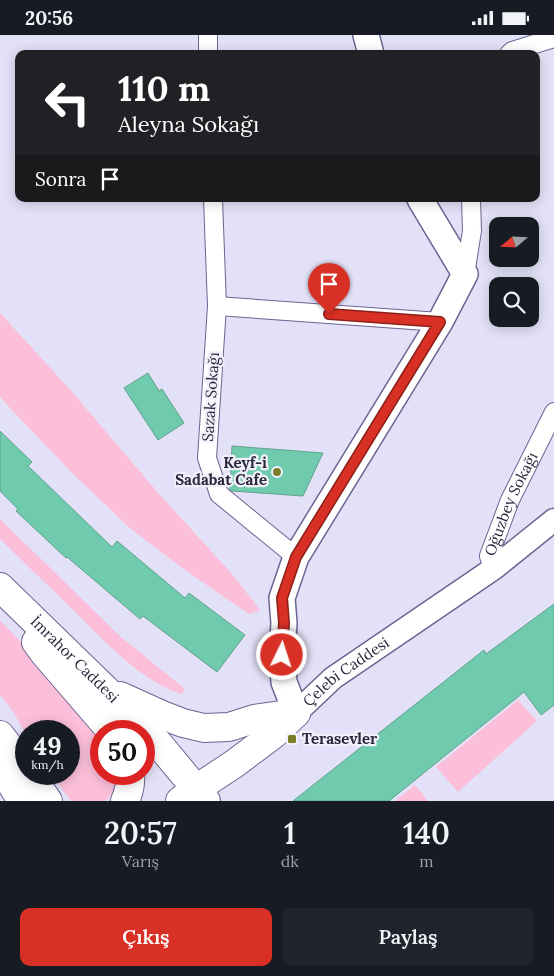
<!DOCTYPE html>
<html lang="tr">
<meta charset="utf-8">
<style>
body{margin:0;font-family:Lora,serif;background:#20242c;color:#f1f3f6;height:100vh;display:flex;flex-direction:column;font-size:19px;white-space:nowrap}
*{box-sizing:border-box;margin:0}
p{font-size:16px;color:#9ea1a6}
.icon{flex:none;width:28px;height:28px;fill:none;stroke:currentColor;stroke-width:2;stroke-linecap:round;stroke-linejoin:round}
.map{position:relative;height:766px;overflow:hidden}
.side{display:flex;flex-direction:column;background:#171b24;flex:1}
.side>*{flex:none}
.guide{position:absolute;left:15px;top:15px;width:525px;height:152px;border-radius:10px;box-shadow:0 2px 12px #0003;background:#202124;color:#fff;overflow:hidden}
.needle{width:32px;rotate:251deg}
.controls{position:absolute;left:489px;top:182px;display:grid;gap:10px}
.controls a{display:grid;place-items:center;width:50px;height:50px;border-radius:10px;background:#171b24;box-shadow:0 2px 12px #0003;font-size:25px}
.speed{position:absolute;left:15px;top:685px;display:flex;gap:10px;font-size:25px;font-weight:700;text-align:center}
.speed>*{display:grid;place-content:center;width:65px;height:65px;border-radius:50%;background:#171b24;box-shadow:0 2px 12px #0003;line-height:1}
.speed small{font-size:12px;font-weight:400}
.speed .limit{border:8px solid #d22;background:#fff;color:#111}
.pin{position:absolute;display:grid;place-items:center;width:42px;height:42px;color:#fff;margin:-51px -21px;border-radius:50% 50% 50% 0;rotate:-45deg;box-shadow:0 0 5px #0007}
.pin .icon{rotate:45deg}
.me{position:absolute;width:55px;margin:-28px;rotate:4deg;stroke-linejoin:round;filter:drop-shadow(0 0 4px #0008)}
.turn{display:flex;align-items:center;gap:18px;height:105px;padding:0 20px;font-size:22px}
.turn .icon{width:65px;height:65px;stroke-width:2.5}
.turn b{display:block;font-size:35px;line-height:42px}
.then{display:flex;align-items:center;height:48px;padding:0 20px;background:#0003;gap:10px;font-size:19px}
.eta{display:flex;justify-content:space-evenly;align-items:center;height:85px;text-align:center}
.eta b{font-size:30px;font-weight:600;line-height:35px}
.action{display:flex;gap:10px;margin-top:auto;padding:10px 20px}
.action a{flex:1;height:58px;border-radius:10px;background:#d93025;color:#fff;font-size:20px;font-weight:600;line-height:58px;text-align:center}
.action a+a{background:#20242c;color:#f1f3f6}
.status{display:flex;justify-content:space-between;align-items:center;height:35px;padding:0 25px;background:#171b24;direction:ltr}
.status svg{height:14px;fill:currentColor}
.map>svg:first-child{display:block}
.green{fill:#fcbfda}
.building{fill:#70cbae;stroke:#60a18c}
.lines{fill:none;stroke-linecap:round;stroke-linejoin:round}
.minor-casing{stroke:#6b6493;stroke-width:20}
.tertiary-casing{stroke:#6b6493;stroke-width:25}
.secondary-casing{stroke:#6b6493;stroke-width:28}
.primary-casing{stroke:#6b6493;stroke-width:30}
.minor{stroke:#fff;stroke-width:18}
.tertiary{stroke:#fff;stroke-width:22}
.secondary{stroke:#fff;stroke-width:25}
.primary{stroke:#fff;stroke-width:28}
.route-casing{stroke:#8d1f18;stroke-width:12}
.route{stroke:#d93025;stroke-width:9}
.poi-dot{fill:#7c7e27;stroke:#f1f0fb;stroke-width:2}
.labels{text-anchor:middle;stroke-width:4.5;stroke-linejoin:round;paint-order:stroke}
.street-label{font-size:15px;fill:#2b283d;stroke:#f1f0fb}
.poi-label{font-size:15px;font-weight:bold;fill:#2b283d;stroke:#f1f0fb;text-anchor:end}
</style>
<div class="status"><b>20:56</b><svg viewBox="0 0 49 12"><path d="M0 12V9h3v3zM5 12V6h3v6zM10 12V3h3v9zM15 12V0h3v12zM26 1h20v11H26zM47 4h2v5h-2z"/></svg></div>
<div class="map">
<svg width="554" height="766" viewBox="0 0 554 766">
<rect width="100%" height="100%" fill="#e3e1f7"/>
<!-- green -->
<g class="green">
<path d="M0,278L67,351L160,460L232,539L260,575L249,579L182,533L130,493L73,439L10,373L0,362Z"/>
<path d="M0,484L121,602L185,654L181,659C139,644 106,608 75,577C50,553 25,528 0,504Z"/>
<path d="M0,585L25,611L101,703V739H121C118,751 114,758 105,766H71L51,739H69V696H26V699L12,675L0,660Z"/>
<path d="M518,665L537,686L458,757L436,732Z"/>
<path d="M415,750L428,766H395Z"/>
</g>
<!-- building -->
<g class="building">
<path d="M148,338L159,356L162,354L184,388L158,405L124,353Z"/>
<path d="M0,396L32,427L28,431L112,512L117,506L185,563L189,558L245,600L217,637L143,581L140,584L67,522L66,523L16,476L18,474L0,456Z"/>
<path d="M232,411L323,418L303,461L232,456L230,455Z"/>
<path d="M554,569V670L541,680L524,657L389,766H293L484,615L486,619Z"/>
</g>
<g class="lines">
<defs>
<g id="minor">
<path d="M208,0V19"/>
<path d="M509,19L512,16L554,3"/>
<path d="M213,164L217,271L207,423L219,459L296,522"/>
<path d="M465,239L472,196L471,164"/>
<path d="M217,271L440,287"/>
<path id="s1" d="M493,534L489,521L510,465L554,377"/>
</g>
<g id="tertiary">
<path id="s2" d="M296,678L333,643L493,534L554,485"/>
</g>
<g id="secondary">
<path d="M366,0L371,19"/>
<path d="M296,678L284,647L282,620L284,588L282,563L296,522L440,287L465,239L420,164"/>
</g>
<g id="primary">
<path id="s3" d="M0,552L107,656L158,708L206,766"/>
<path d="M36,607L44,618L106,690L110,696"/>
<path d="M120,661L162,680L183,688L204,693L229,692L254,684L296,678"/>
<path d="M0,700L26,734"/>
<path d="M0,731L22,766"/>
<path d="M29,739L48,766"/>
<path d="M125,766C129,757 131,749 130,739"/>
<path d="M180,766L196,754L234,729L274,699L296,678"/>
</g>
</defs>
<!-- minor casing -->
<use href="#minor" class="minor-casing"/>
<!-- tertiary casing -->
<use href="#tertiary" class="tertiary-casing"/>
<!-- secondary casing -->
<use href="#secondary" class="secondary-casing"/>
<!-- primary casing -->
<use href="#primary" class="primary-casing"/>
<!-- minor -->
<use href="#minor" class="minor"/>
<!-- tertiary -->
<use href="#tertiary" class="tertiary"/>
<!-- secondary -->
<use href="#secondary" class="secondary"/>
<!-- primary -->
<use href="#primary" class="primary"/>
</g>
<g class="lines">
<defs>
<path id="route" d="M282,620L284,588L282,563L296,522L440,287L329,279"/>
</defs>
<!-- route casing -->
<use href="#route" class="route-casing"/>
<!-- route -->
<use href="#route" class="route"/>
</g>
<!-- markers -->
<g class="poi-dot">
<circle cx="277" cy="437" r="5"/>
<rect x="287" y="699" width="10" height="10" rx="2.5"/>
</g>
<g class="labels">
<!-- street labels -->
<g class="street-label">
<text transform="translate(211 362) rotate(-86)" y="5">Sazak Sokağı</text>
<text dy="5" stroke="none"><textPath href="#s1" startOffset="70">Oğuzbey Sokağı</textPath></text>
<text dy="5" stroke="none"><textPath href="#s3" startOffset="104">İmrahor Caddesi</textPath></text>
<text dy="5" stroke="none"><textPath href="#s2" startOffset="65">Çelebi Caddesi</textPath></text>
</g>
<!-- poi labels -->
<g class="poi-label">
<text x="267" y="433">Keyf-i<tspan x="267" dy="17">Sadabat Cafe</tspan></text>
<text x="302" y="709" text-anchor="start">Terasevler</text>
</g>
</g>
</svg>
<div class="controls">
<a><svg class="needle" viewBox="-14 -14 28 28"><path d="M0-13l5 13h-10z" fill="#e53935"/><path d="M0 13l5-13h-10z" fill="#9ea1a6"/></svg></a>
<a><svg class="icon" aria-label="search" viewBox="0 0 24 24"><circle cx="10" cy="10" r="6"/><path d="M15 15l6 6"/></svg></a>
</div>
<div class="speed"><div>49<small>km/h</small></div><div class="limit">50</div></div>
<div class="pin" style="left:329px;top:279px;background:#d93025"><svg class="icon" aria-label="arrive" viewBox="0 0 24 24"><path d="M6 21V4h12l-3 4 3 4H6"/></svg></div>
<svg class="me" style="left:282px;top:620px" viewBox="-20 -20 40 40"><circle r="17" fill="#d93025" stroke="#fff" stroke-width="3"/><path d="M0-11L8 9 0 5-8 9z" fill="#fff"/></svg>
<div class="guide">
<div class="turn"><svg class="icon" aria-label="left" viewBox="0 0 24 24"><path d="M17 20v-9H6M10 6l-5 5 5 5"/></svg><div><b>110 m</b>Aleyna Sokağı</div></div>
<div class="then">Sonra<svg class="icon" aria-label="arrive" viewBox="0 0 24 24"><path d="M6 21V4h12l-3 4 3 4H6"/></svg></div>
</div>
</div>
<section class="side">
<div class="eta">
<div><b>20:57</b><p>Varış</p></div>
<div><b>1</b><p>dk</p></div>
<div><b>140</b><p>m</p></div>
</div>
<div class="action"><a>Çıkış</a><a>Paylaş</a></div>
</section>
